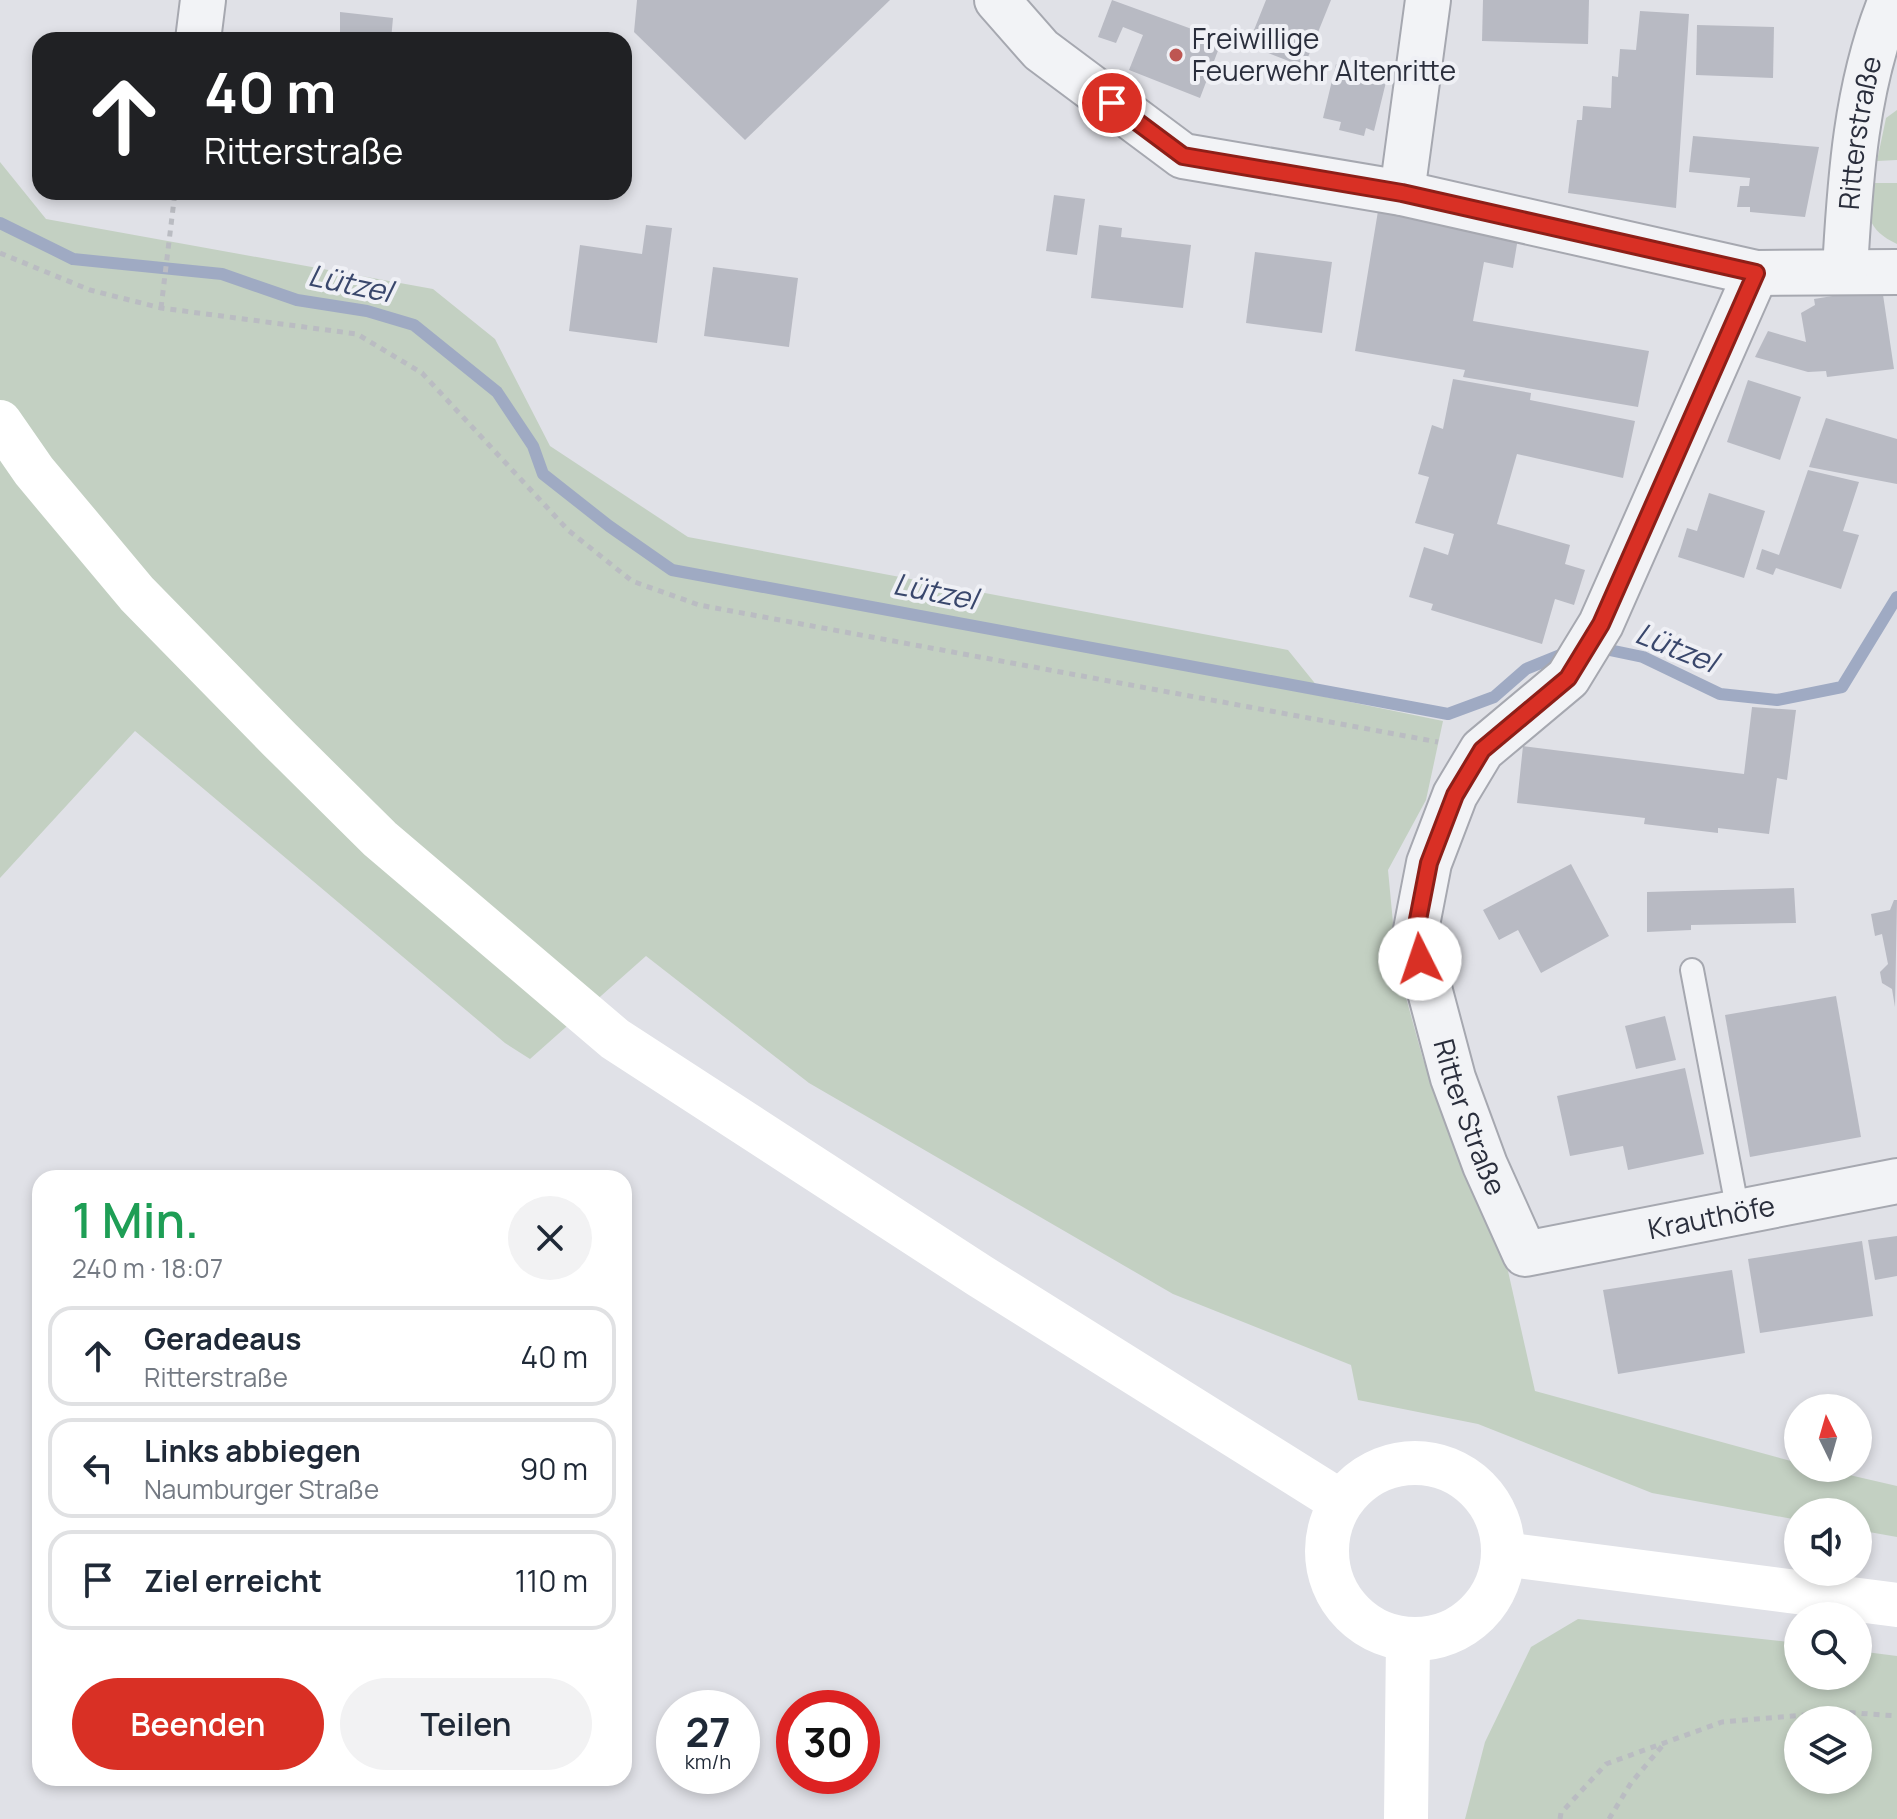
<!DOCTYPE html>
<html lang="de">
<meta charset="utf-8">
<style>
body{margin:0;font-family:Manrope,sans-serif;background:#f2f2f3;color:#1f2937;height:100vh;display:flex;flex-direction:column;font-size:30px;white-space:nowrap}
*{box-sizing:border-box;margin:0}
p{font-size:26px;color:#747a83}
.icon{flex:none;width:44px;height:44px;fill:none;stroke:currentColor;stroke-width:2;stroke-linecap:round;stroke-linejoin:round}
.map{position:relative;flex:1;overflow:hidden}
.panel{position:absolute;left:32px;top:1170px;width:600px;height:616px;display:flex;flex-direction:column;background:#fff;border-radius:24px;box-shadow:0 4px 12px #0003}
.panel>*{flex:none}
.top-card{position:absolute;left:32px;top:32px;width:600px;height:168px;border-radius:24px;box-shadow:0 4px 12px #0003;background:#202124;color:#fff;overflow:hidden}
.needle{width:52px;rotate:355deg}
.buttons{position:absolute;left:1784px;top:1394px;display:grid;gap:16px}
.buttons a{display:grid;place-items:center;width:88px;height:88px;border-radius:50%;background:#fff;box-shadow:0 4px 12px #0003;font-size:40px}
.speed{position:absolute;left:656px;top:1690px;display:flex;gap:16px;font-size:40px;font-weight:700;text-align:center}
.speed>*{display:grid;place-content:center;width:104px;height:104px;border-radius:50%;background:#fff;box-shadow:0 4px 12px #0003;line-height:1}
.speed small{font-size:20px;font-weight:400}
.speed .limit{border:12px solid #d22;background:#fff;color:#111}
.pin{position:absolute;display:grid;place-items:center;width:68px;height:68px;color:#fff;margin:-34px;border:4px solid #fff;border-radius:50%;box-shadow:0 2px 8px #0007}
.me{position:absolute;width:88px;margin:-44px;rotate:356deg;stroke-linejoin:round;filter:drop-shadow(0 0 6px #0008)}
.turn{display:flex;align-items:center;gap:28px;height:168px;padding:0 40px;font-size:36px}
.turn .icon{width:104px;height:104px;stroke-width:2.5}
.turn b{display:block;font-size:56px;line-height:68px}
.round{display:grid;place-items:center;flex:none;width:84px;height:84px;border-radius:42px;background:#f2f2f3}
.summary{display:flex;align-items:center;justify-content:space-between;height:136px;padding:0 40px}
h1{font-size:48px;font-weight:600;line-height:60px;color:#1e9e55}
.button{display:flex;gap:16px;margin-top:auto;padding:16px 40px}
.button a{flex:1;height:92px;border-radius:48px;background:#d93025;color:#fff;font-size:32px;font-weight:600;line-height:92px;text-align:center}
.button a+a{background:#f2f2f3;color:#1f2937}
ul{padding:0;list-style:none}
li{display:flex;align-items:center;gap:24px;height:100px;margin:0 16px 12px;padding:0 24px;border:4px solid #e0e1e3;border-radius:24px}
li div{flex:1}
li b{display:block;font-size:30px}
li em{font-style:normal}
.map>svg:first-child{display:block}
.green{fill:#c3d0c2;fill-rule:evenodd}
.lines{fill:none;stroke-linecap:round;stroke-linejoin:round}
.stream{stroke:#9faac3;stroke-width:12}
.building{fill:#b8bac3}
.service-casing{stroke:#a6a8b0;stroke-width:26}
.minor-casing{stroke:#a6a8b0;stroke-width:48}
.path{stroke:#babcc2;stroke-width:5;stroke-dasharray:6 6;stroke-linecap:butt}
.service{stroke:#f2f3f6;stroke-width:22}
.minor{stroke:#f2f3f6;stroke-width:44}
.secondary{stroke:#fff;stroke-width:44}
.route-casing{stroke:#8d1f18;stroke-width:20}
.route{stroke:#d93025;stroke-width:14}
.poi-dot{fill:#be5652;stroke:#eff0f5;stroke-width:3}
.labels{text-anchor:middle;stroke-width:8;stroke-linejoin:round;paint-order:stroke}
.poi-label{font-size:28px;fill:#2a2e3c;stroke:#eff0f5;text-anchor:start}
.street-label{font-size:28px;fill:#2a2e3c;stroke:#eff0f5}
.water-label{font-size:30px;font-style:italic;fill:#39476c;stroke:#eff0f5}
</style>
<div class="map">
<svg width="1897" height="1819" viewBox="0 0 1897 1819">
<rect width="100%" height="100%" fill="#e0e1e7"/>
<!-- green -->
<g class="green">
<path d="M1897,110V160L1877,161L1886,118Z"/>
<path d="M0,162L46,219L433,289L495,339L550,446L688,537L1288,650L1326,697L1443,721L1426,800L1388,870L1397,965L1423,1059L1508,1271L1535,1391L1798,1463V1468H1819L1897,1486V1537L1858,1530V1512H1798V1520L1652,1493L1478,1424L1358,1400L1351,1365L1173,1294L809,1083L646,956L530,1059L505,1043L135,731L0,878Z"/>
<path d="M1868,183H1897V244C1867,230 1866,214 1868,183Z"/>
<path d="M1578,1619L1798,1643V1676H1858V1651L1897,1656V1819H1465L1485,1742L1531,1647ZM1858,1720V1780H1798V1720Z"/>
</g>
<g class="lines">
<!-- stream -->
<g class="stream">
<path d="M0,223L73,259L222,274L297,300L367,311L414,325L497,392L533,446L543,474L609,526L672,570L1448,714L1494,697L1526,669L1570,651"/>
<path d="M1595,647L1643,657L1720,694L1777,700L1842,687L1897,597"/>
</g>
</g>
<!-- building -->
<g class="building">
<path d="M637,0H890L745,140L634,32Z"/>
<path d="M1112,0L1222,40L1200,98L1129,70L1143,35L1123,27L1116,43L1098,37Z"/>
<path d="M1266,0H1331L1304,67L1248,45Z"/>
<path d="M1483,0H1589L1588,44L1482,41Z"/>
<path d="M1640,11L1689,14L1676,208L1568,193L1577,120H1582L1583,106L1611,108L1612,76L1618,77L1620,49L1636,50Z"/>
<path d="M340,12L393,18L391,40H340Z"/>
<path d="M1697,25L1774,27L1773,78L1696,75Z"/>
<path d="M1336,64L1387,78L1374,131L1366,128L1364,136L1339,130L1341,122L1323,118Z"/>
<path d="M1693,136L1819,147L1805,217L1750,212V207H1737L1740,186H1749L1750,178L1689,172Z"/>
<path d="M1054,195L1085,199L1077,255L1046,251Z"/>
<path d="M1378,211L1518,238L1513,268L1484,262L1473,321L1649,351L1638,407L1463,377L1465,370L1355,351Z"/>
<path d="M646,225L672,228L657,343L569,331L580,245L642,254Z"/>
<path d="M1099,225L1122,228L1121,237L1191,245L1183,308L1091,298Z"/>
<path d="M1255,252L1332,262L1322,333L1246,323Z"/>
<path d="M713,267L798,278L789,347L704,336Z"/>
<path d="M1882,288L1894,369L1827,377L1826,371L1808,372L1755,357L1768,331L1806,342L1801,313L1815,305L1814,299Z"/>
<path d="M1453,379L1531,393L1530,400L1635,421L1623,478L1517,454L1497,524L1570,545L1565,564L1585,570L1574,605L1555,599L1542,644L1431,610L1433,604L1409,597L1424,547L1448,555L1454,534L1415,523L1429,477L1418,474L1432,425L1443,429Z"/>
<path d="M1748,380L1801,397L1780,460L1727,442Z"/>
<path d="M1826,418L1897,439V484L1809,467Z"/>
<path d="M1808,470L1859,482L1843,531L1859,535L1841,589L1776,568L1773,575L1756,569L1762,549L1779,555Z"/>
<path d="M1709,493L1765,511L1744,578L1678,557L1687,528L1697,531Z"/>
<path d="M1752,707L1796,710L1787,780L1777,778L1769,834L1718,828V833L1644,824L1645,818L1517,803L1523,746L1744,774Z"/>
<path d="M1571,864L1609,936L1541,973L1518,930L1499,940L1483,910Z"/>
<path d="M1794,888L1796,923L1691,925V930L1647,932V892Z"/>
<path d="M1894,900H1897L1895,1007L1892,989L1882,983L1880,972L1888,964L1882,934L1875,936L1871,914L1890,910Z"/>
<path d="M1836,996L1861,1137L1750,1157L1725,1015Z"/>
<path d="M1665,1016L1676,1060L1636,1069L1625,1026Z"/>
<path d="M1685,1068L1704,1154L1628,1170L1623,1146L1570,1156L1557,1096Z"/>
<path d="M1897,1236V1276L1875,1280L1868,1240Z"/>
<path d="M1862,1241L1873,1316L1760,1333L1748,1259Z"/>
<path d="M1732,1270L1745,1353L1618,1374L1603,1290Z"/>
</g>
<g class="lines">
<defs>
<path id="service" d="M1692,970L1738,1212"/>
<g id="minor">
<path d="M997,0L1041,50L1183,156L1402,193L1756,273L1897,272"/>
<path d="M198,40L203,0"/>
<path d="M1402,193L1428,0"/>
<path id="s1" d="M1845,270C1850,179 1856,86 1891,0"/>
<path id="s2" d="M1756,273L1601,624L1568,678L1482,750L1455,795L1429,863L1415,935L1453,1078L1485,1165L1525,1254L1897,1181"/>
</g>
</defs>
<!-- service casing -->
<use href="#service" class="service-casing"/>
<!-- minor casing -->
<use href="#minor" class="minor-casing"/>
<!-- path -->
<g class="path">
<path d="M0,253L90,290L161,308L357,334L422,373L568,530L632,581L699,605L1438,742"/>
<path d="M161,308L175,192"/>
<path d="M1560,1819L1561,1813L1606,1764L1722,1722L1842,1712L1897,1716"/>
<path d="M1609,1819L1631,1783L1663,1745"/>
</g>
<!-- service -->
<use href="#service" class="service"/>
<!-- minor -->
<use href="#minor" class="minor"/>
<!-- secondary -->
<g class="secondary">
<path d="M0,422L34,471L137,594L280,740L380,839L615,1039L980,1276L1341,1502"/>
<circle cx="1415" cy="1551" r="88"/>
<path d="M1503,1554L1897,1605"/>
<path d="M1406,1819L1408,1640"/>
</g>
</g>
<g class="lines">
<defs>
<path id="route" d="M1112,103L1183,156L1402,193L1756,273L1601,624L1568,678L1482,750L1455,795L1429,863L1415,935L1420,959"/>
</defs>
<!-- route casing -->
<use href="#route" class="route-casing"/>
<!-- route -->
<use href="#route" class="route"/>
</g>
<!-- markers -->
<circle class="poi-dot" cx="1176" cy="55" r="8"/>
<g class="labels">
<!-- poi labels -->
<g class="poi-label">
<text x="1192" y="49">Freiwillige<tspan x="1192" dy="32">Feuerwehr Altenritte</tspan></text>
</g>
<!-- street labels -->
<g class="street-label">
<text dy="10" stroke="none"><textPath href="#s1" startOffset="138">Ritterstraße</textPath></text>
<text dy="10" stroke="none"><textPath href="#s2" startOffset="948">Ritter Straße</textPath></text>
<text dy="10" stroke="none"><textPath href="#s2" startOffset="1286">Krauthöfe</textPath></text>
</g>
<!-- water labels -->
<g class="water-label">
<text transform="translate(350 284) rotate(12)" y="10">Lützel</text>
<text transform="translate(935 592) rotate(11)" y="10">Lützel</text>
<text transform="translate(1676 648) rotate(22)" y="10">Lützel</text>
</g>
</g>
</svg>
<div class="buttons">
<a><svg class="needle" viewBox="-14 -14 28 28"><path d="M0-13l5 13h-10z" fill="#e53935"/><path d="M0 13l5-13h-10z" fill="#747a83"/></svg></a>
<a><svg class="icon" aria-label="sound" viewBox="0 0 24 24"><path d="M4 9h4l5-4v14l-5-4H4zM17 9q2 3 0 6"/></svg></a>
<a><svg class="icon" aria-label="search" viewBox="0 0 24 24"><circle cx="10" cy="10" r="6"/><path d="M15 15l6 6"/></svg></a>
<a><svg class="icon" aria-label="layers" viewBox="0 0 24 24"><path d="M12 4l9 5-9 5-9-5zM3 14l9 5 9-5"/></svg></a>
</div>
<div class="speed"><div>27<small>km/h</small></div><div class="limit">30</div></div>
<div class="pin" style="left:1112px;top:103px;background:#d93025"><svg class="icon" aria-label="arrive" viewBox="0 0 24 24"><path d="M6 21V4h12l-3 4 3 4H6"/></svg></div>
<svg class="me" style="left:1420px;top:959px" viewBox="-20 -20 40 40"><circle r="19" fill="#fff"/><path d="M0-13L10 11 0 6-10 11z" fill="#d93025"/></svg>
<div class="top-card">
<div class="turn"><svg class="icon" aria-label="ahead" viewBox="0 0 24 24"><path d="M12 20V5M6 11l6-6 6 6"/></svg><div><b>40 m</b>Ritterstraße</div></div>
</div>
<section class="panel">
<div class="summary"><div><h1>1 Min.</h1><p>240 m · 18:07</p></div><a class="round"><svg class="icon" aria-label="close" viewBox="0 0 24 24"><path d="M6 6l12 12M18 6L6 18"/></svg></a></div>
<ul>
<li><svg class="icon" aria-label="ahead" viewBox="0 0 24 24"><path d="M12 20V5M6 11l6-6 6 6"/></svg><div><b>Geradeaus</b><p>Ritterstraße</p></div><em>40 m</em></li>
<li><svg class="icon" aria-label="left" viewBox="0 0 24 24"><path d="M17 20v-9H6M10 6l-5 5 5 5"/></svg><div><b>Links abbiegen</b><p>Naumburger Straße</p></div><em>90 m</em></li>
<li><svg class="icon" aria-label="arrive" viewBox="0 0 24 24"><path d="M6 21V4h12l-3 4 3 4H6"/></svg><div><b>Ziel erreicht</b></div><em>110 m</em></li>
</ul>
<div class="button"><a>Beenden</a><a>Teilen</a></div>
</section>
</div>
